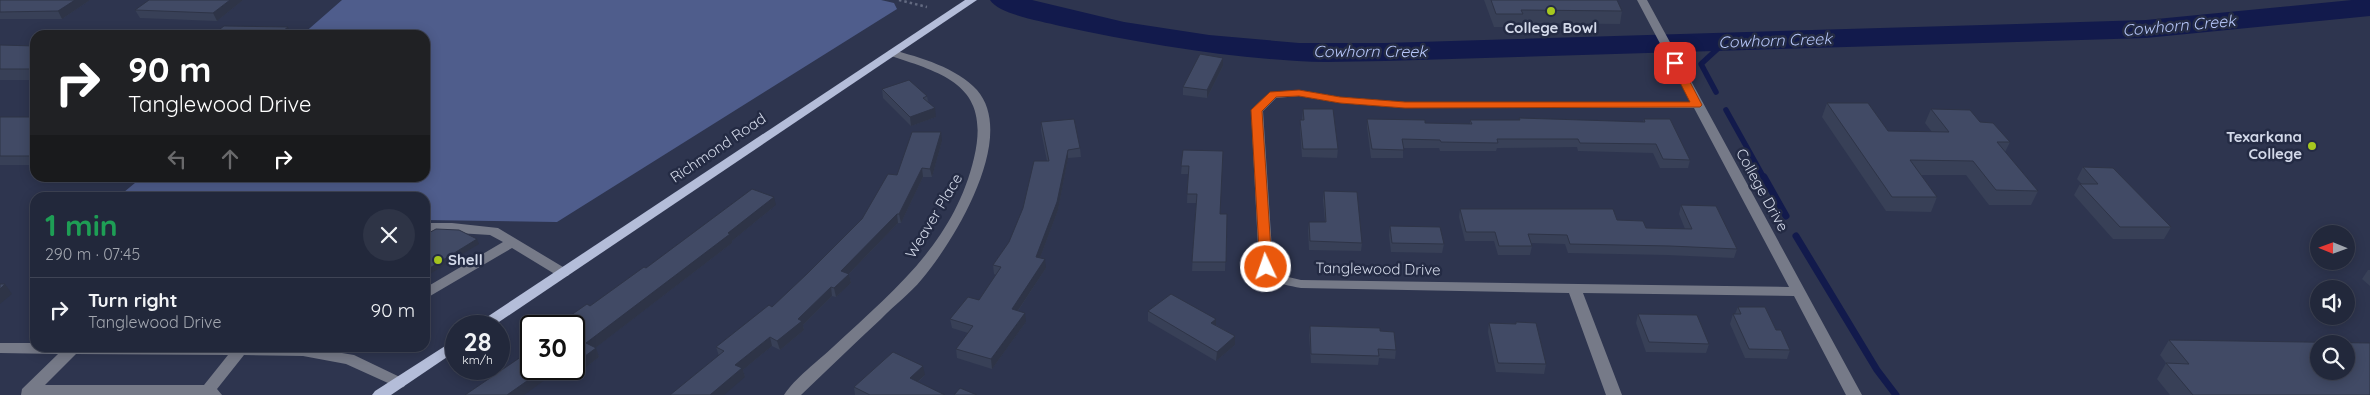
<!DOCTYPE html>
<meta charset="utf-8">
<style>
body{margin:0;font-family:Quicksand,sans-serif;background:#2e3446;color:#f1f3f6;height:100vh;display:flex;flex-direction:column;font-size:19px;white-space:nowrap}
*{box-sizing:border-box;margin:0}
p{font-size:16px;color:#a2a6af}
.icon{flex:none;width:28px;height:28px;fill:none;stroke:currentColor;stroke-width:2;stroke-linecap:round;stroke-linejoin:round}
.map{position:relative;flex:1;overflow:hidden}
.panel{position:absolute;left:30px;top:192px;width:400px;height:160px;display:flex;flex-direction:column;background:#22283b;border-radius:15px;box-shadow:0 2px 12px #0003,0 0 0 1px #3f4455}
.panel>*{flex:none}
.top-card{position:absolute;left:30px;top:30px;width:400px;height:152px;border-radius:15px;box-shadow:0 2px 12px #0003,0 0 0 1px #3f4455;background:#202124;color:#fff;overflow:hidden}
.needle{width:32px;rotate:271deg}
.buttons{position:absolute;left:2310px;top:225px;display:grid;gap:10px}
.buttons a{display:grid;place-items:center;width:45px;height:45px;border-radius:50%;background:#22283b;box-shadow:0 2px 12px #0003,0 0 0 1px #3f4455;font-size:25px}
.speed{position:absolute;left:445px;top:315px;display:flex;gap:10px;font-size:25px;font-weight:700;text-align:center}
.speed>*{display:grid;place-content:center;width:65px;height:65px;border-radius:50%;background:#22283b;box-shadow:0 2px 12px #0003,0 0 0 1px #3f4455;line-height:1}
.speed small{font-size:12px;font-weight:400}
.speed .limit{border:2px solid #111;border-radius:8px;background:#fff;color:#111}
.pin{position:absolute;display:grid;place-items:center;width:42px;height:42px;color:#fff;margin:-21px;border-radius:10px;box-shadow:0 2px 8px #0006}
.me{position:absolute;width:55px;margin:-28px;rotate:357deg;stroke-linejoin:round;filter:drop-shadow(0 0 4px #0008)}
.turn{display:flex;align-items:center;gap:18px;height:105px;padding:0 15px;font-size:22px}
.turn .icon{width:65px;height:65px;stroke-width:2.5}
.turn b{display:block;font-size:35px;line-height:42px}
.lanes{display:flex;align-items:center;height:48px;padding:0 15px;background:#0003;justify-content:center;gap:25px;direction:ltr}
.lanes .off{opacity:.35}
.round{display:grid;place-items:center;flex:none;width:52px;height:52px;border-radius:26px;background:#2e3446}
.summary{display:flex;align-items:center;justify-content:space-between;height:85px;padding:0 15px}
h1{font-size:30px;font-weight:700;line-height:38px;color:#1e9e55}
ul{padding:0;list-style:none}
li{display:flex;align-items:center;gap:15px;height:65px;padding:0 15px;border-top:1px solid #3f4455}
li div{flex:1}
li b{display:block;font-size:19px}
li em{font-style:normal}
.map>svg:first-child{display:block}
.green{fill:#4f5d8c}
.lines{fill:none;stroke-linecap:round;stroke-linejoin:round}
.stream-far1{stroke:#121a4c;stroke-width:5.5}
.stream{stroke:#121a4c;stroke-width:7}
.river{fill:#121a4c;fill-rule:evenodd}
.path{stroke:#636a81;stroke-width:2.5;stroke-dasharray:2.5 3;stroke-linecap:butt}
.minor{fill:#767a88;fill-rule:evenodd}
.major{fill:#b4bdd9;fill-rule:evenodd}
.wall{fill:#384057}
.shaded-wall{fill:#2e3447}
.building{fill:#414a65;stroke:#2e3447;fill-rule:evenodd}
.route{fill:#ea580c;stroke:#983908}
.poi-dot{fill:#a7c81f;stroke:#242b44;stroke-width:2}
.labels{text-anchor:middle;stroke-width:5;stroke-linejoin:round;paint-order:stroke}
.poi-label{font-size:15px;font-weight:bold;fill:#d3d9e9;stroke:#242b44}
.street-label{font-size:15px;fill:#d3d9e9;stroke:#242b44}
.water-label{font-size:16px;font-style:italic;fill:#b7c7fa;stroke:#242b44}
</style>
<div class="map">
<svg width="2370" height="395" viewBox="0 0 2370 395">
<rect width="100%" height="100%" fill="#2e354f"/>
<!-- green -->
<path class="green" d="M342,0H881L894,3L897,9L557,222L425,220V198L118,197L141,178H425V35H302Z"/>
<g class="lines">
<!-- stream-far1 -->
<g class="stream-far1">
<path d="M1716,92L1701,64L1725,42"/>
<path d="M1726,110L1764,178"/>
</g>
<!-- stream -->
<g class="stream">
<path d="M1764,177L1786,216"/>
<path d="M1796,236L1877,370L1896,395"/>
</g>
<!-- river -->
<path class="river" d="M990,0H1032L1124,22L1209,35L1299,43H1385L2146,20L2352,0H2370V16L2146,38L1385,61C1356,61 1326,63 1297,61C1217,56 1138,43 1060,26C1042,21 1000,15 990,0Z"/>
<!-- path -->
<path class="path" d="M899,0L927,7"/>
<!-- minor -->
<g class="minor">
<path d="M1637,0H1647L1862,395H1846L1794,296L1583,293L1622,395H1606L1569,293L1301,288C1283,285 1270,283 1259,267L1251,110L1269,93L1299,90L1340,97L1405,102H1691ZM1299,96L1340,103L1405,108H1694L1789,287L1301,280L1284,276L1273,266L1263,111L1276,98Z"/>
<path d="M892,50C920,57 957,68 977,90C1018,137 954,241 922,279C910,294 894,305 881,319C854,344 828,369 801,395H784C794,379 819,360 833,347C893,291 954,243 974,158C991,86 946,74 888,55V51Z"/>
<path d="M425,223H452L498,228L568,270L570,273L568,276H558L512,248L425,299V288L503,242L490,235L425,231Z"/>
<path d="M0,343H35V348H312L354,355L404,379L406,383L404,387L399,388L346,364L303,356L244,355L217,389L222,395H21L22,389L58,354L0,353ZM76,354L228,355L204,385H45Z"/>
</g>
<!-- major -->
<g class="major">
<path d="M965,0H977L493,326H476L478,323Z"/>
<path d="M456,339V351L391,395H372L375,391Z"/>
</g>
</g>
<!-- wall -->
<g class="wall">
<path d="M0,0H90L62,19H0Z"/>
<path d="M243,0L217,21L140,18L135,10Z"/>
<path d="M1484,0H1617L1622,11L1620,24L1521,23L1520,27H1494Z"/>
<path d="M0,45L35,46V80H0Z"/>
<path d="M1223,58V66L1207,98L1183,95V87Z"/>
<path d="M882,89L927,96L928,101L936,117L911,126L883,98Z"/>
<path d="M1827,103L1888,131L1932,132L1925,123L1931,109L1980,122L2010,142L2005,152L2038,191L2031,205H1989L1966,175H1920L1937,197L1931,212L1886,211L1822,117Z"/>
<path d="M1303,109L1338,149L1337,158L1302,157L1300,129V120H1302Z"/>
<rect x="0" y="117" width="35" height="48"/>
<path d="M1519,118L1643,122L1644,119L1690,160L1688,168H1660L1653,153L1578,151L1577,147L1497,148L1496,151H1440L1439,148H1403V158H1371L1367,127V119L1425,123L1470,124V120H1519Z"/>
<path d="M1041,122L1080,148L1081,157L1068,158L1058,210L1040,258L1046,268L1018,311L1026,322L992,369L957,358L956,349L968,333L952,328L950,319L979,300L996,275L994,274L993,265L1009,242L1047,161L1041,131Z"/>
<path d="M942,141L932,177H923L901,223H898L849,274L851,283L836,297L832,296L803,325L804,330L780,350L772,346L743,370L745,377L719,356L716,347L772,307L808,273L862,219L897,175Z"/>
<path d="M1183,150L1220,214H1227L1225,271H1192L1196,203H1187L1188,174H1181Z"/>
<path d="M2083,167L2171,227L2164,239H2113L2074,195L2080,184H2082L2077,179Z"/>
<path d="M1324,191L1362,243L1361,251L1309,250L1308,230L1309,222H1325L1323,200Z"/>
<path d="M776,205L732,241V243L595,348L599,357L580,372L574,368V326L566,324L564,320L590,306L646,268Z"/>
<path d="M1681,205L1737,249L1734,258L1667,255L1568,253L1565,244L1531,243L1532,246L1530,255H1498L1494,241H1465L1459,217L1460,209L1617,220L1646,228L1685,229L1679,214Z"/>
<path d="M1390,226L1444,244L1442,253L1391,252L1389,235Z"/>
<path d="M2368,270H2370V286L2362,279Z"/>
<path d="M1738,307L1776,330L1790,350L1787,359L1745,358L1730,324L1733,314H1735Z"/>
<path d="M1148,311L1216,325L1235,336V345L1216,361L1148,321Z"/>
<path d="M1638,314L1709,344L1706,353L1646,352L1636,323Z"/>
<path d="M1516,322L1546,364L1544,374L1496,372L1488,332L1489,323L1516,324Z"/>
<path d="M1310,326L1380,331L1396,350L1395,359L1379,358L1378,365L1311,363L1309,335Z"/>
<path d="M2169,340L2370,395H2170L2157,379L2166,363L2160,355Z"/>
<path d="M925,375L918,382L945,395H855L854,387Z"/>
</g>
<!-- shaded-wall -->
<g class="shaded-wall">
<path d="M75,0H90L62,19L58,11Z"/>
<path d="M230,0H243L217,21L213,13Z"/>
<path d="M288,27L292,35H278Z"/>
<path d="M1223,58V66L1207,98V90Z"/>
<path d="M935,108L936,117L911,126L910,117Z"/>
<path d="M941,132L942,141L932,177L930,169Z"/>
<path d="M1068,150V158L1058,210L1037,266L1036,257Z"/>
<path d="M922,168L923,177L901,223L899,214Z"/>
<path d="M774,197L776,205L732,241V243L590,352L586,343Z"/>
<path d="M897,214L898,223L843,280L841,271Z"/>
<path d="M477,239L479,244L425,277V271Z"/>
<path d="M1045,259L1046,268L1013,318L1012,309Z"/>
<path d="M849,274L851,283L836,297L834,288Z"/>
<path d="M5,284L12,294L0,304V289Z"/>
<path d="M831,287L832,296L803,325L804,330L780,350L777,341L798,319Z"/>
<path d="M1025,313L1026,322L992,369L991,359Z"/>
<path d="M1216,319V328L1211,323Z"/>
<path d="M1235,336V345L1216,361L1217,352Z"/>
<path d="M770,337L772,346L743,370L745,377L724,395H710L735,365Z"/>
<path d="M596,348L599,357L580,372L577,362Z"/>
<path d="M923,366L925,375L912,387L910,378Z"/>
<path d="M544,369H560L524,395H507Z"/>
</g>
<!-- building -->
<g class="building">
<path d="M0,0H75L58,11L0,12Z"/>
<path d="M149,0H230L213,13L135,10Z"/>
<path d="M1491,0H1617L1622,11L1521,10L1523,14H1496Z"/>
<path d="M224,26L288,27L278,35H212Z"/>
<path d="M0,45L35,46V69H0Z"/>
<path d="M1200,54L1223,58L1207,90L1183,87Z"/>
<path d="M909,80L927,96L923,98L935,108L910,117L882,89Z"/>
<path d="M1827,103H1868L1888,131L1949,132L1931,109L1970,110L1980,122L1993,123L2010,142H1997L2038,191L1996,190L1973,161L1910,160L1937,197H1892Z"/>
<path d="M1303,109H1333L1338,149H1303L1300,120H1304Z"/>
<path d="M0,117H35V154L32,156H0Z"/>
<path d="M1519,118L1645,122L1644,119H1670L1690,160L1663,159L1656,144L1580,143L1578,139H1497L1498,143L1441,142L1440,140L1402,139L1404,150L1372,149L1367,119L1425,120V123L1472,124L1470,120H1520Z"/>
<path d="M1074,119L1080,148L1068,150L1057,202L1036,257L1045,259L1012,309L1025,313L991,359L956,349L973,326L950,319L968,297L979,300L1001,267L993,265L1009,242L1023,208L1034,161H1049L1041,122Z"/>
<path d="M912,132H941L930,169L922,168L899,214H897L841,271L849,274L834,288L831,287L798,319L802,321L777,341L770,337L735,365L742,368L710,395H670L724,351L716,347L769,305L772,307L808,273L862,219L888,174L897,175Z"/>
<path d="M1183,150L1223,151L1220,214H1227L1226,262H1192L1197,194H1187L1189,166H1181Z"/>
<path d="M2083,167L2113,168L2171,227H2120L2080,184H2098Z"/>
<path d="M752,189L774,197L728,233L730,234L586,343L596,348L577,362L574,361V326H564L569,322L564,320L587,304L590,306L644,267L646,268Z"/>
<path d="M1324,191L1357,192L1362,243L1310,241L1309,222H1326Z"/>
<path d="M1681,205L1716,206L1737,249L1670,246L1570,244L1567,235L1528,234L1532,246H1499L1495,232H1466L1460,209H1613L1617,220L1643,221L1646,228L1692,229Z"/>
<path d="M1390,226L1440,227L1444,244L1392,243Z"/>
<path d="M436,229L459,230L477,239L425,271V235Z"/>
<path d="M0,284H5L0,289Z"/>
<path d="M1171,294L1216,319L1211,323L1235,336L1217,352L1148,311Z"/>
<path d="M1738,307H1765L1776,330H1781L1790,350L1749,349L1733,314H1741Z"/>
<path d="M1638,314L1697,315L1709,344L1649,342Z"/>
<path d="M1516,322L1536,323L1546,364L1498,363L1489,323L1516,324Z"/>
<path d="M1310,326L1380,328V331L1394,332L1396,350L1378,349L1379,356L1311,354Z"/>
<path d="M2169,340L2370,343V395H2193L2166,363L2189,364ZM2319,344H2346V371H2319Z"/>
<path d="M531,350V369H544L507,395H465Z"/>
<path d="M893,352L923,366L910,378L945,395H870L854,387Z"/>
<path d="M960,388L977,395H954Z"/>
</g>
<!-- route -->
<path class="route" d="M1675,60L1680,63L1702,105L1700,107L1405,108L1340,103L1299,96L1276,97L1262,111L1272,267L1266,271L1260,267L1251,110L1270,92L1299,90L1340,97L1405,102H1690L1670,63Z"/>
<!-- markers -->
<g class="poi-dot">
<circle cx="1551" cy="11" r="5"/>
<circle cx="2312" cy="146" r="5"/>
<circle cx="438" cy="260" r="5"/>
</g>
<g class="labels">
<!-- poi labels -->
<g class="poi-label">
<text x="1551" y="33">College Bowl</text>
<text x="2302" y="142" text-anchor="end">Texarkana<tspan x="2302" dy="17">College</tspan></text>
<text x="448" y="265" text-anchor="start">Shell</text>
</g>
<!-- street labels -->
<g class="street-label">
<text transform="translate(718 148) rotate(-34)" y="5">Richmond Road</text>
<text transform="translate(1762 190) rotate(61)" y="5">College Drive</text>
<text transform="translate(934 216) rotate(-59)" y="5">Weaver Place</text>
<text transform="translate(1378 269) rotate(1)" y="5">Tanglewood Drive</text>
</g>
<!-- water labels -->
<g class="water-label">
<text transform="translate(2179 25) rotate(-5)" y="6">Cowhorn Creek</text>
<text transform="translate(1775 40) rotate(-2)" y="6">Cowhorn Creek</text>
<text x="1370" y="57">Cowhorn Creek</text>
</g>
</g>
</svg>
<div class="buttons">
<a><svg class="needle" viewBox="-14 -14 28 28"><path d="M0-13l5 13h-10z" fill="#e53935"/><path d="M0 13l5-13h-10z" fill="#a2a6af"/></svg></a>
<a><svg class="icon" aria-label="sound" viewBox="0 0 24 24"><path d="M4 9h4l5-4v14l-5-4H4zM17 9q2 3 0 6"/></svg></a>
<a><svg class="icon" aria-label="search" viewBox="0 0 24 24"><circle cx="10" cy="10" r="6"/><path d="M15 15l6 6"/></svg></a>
</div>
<div class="speed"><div>28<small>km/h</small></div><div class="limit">30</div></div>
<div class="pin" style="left:1675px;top:63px;background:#d93025"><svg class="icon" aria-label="arrive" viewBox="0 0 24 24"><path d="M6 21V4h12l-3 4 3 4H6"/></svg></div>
<svg class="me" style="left:1266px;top:267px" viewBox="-20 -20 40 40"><circle r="17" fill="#ea580c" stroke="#fff" stroke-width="3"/><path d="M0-11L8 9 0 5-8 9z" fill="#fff"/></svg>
<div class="top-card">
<div class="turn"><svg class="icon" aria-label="right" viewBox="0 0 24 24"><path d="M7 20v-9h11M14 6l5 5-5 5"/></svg><div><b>90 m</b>Tanglewood Drive</div></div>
<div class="lanes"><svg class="icon off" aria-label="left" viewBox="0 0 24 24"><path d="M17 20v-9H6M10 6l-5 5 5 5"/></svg><svg class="icon off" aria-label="ahead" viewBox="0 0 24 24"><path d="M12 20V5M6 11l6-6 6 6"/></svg><svg class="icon" aria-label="right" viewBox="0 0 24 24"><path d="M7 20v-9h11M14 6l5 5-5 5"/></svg></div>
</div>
<section class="panel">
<div class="summary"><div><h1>1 min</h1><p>290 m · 07:45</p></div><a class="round"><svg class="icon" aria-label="close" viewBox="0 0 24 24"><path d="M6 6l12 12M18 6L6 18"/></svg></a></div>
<ul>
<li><svg class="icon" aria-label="right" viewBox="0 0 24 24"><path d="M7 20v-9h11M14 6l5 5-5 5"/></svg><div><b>Turn right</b><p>Tanglewood Drive</p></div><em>90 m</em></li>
</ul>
</section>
</div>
